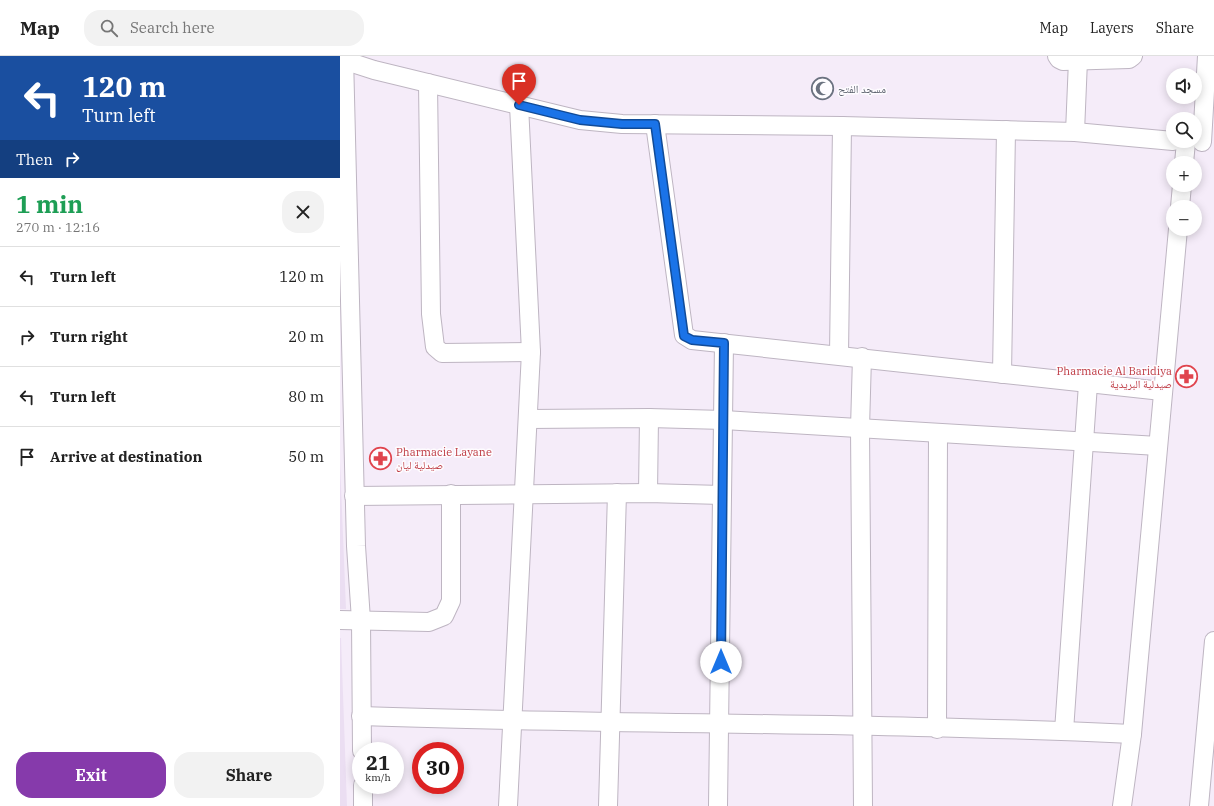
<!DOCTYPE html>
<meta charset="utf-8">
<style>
body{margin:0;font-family:"IBM Plex Serif","Noto Naskh Arabic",serif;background:#f2f2f2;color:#222;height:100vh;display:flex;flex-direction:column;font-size:15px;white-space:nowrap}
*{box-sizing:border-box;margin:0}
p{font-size:13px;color:#767676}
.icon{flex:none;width:22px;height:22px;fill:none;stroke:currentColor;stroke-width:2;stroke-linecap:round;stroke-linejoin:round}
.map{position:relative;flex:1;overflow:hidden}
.panel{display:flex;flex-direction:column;background:#fff;width:340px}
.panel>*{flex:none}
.banner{background:#1a4fa0;color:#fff;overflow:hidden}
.tools{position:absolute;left:826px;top:12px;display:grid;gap:8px}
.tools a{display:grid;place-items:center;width:36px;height:36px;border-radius:50%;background:#fff;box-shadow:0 2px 10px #0003;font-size:20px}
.speed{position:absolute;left:12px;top:686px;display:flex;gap:8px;font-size:20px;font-weight:700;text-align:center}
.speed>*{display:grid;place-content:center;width:52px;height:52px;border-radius:50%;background:#fff;box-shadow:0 2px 10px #0003;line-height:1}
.speed small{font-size:10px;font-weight:400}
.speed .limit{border:6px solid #d22;background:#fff;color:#111}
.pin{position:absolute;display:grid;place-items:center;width:34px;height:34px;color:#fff;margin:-41px -17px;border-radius:50% 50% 50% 0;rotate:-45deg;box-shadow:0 0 4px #0007}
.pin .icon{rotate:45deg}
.me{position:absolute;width:44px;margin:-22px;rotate:0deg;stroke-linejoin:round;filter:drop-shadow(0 0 3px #0008)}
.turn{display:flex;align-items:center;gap:14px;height:84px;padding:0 16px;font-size:18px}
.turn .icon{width:52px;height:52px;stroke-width:2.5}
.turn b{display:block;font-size:28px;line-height:34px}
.then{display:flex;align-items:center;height:38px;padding:0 16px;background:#0003;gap:8px;font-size:15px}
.round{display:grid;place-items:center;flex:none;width:42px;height:42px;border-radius:16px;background:#f2f2f2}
.summary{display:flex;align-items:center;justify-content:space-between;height:68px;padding:0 16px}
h1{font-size:24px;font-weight:800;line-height:30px;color:#1e9e55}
.button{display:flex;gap:8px;margin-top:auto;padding:8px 16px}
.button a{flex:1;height:46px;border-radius:16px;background:#863aab;color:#fff;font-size:16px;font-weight:800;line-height:46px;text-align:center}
.button a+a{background:#f2f2f2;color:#222}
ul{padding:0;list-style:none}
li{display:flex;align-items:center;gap:12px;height:60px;padding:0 16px;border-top:1px solid #e0e0e0}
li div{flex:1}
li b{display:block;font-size:15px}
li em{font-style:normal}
header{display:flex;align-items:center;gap:24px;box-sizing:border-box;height:56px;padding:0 20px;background:#fff;border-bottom:1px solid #e0e0e0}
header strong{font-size:19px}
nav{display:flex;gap:22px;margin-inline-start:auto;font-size:14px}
.search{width:280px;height:36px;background:#f2f2f2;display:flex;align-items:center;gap:10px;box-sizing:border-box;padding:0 14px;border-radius:16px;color:#767676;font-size:15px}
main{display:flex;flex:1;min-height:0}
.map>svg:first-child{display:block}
.built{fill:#ebdef2}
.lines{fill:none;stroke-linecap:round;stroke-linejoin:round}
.minor-casing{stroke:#beb5c2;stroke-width:20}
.minor{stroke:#fff;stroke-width:18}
.route-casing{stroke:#114b97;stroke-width:10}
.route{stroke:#1a73e8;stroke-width:7}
.labels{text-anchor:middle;stroke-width:3;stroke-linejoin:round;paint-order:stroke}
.worship-label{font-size:11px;fill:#5b616d;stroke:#fefcff;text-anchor:start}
.health-label{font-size:11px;fill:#be3a42;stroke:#fefcff;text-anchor:end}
</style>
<header>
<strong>Map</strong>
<div class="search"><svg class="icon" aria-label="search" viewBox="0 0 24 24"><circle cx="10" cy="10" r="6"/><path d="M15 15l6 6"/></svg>Search here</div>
<nav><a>Map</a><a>Layers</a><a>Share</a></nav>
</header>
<main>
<section class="panel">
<div class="banner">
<div class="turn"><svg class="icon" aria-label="left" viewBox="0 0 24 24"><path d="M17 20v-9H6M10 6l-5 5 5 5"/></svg><div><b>120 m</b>Turn left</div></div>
<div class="then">Then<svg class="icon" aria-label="right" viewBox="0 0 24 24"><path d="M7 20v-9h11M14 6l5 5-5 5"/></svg></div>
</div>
<div class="summary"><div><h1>1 min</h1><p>270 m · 12:16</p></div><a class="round"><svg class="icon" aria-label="close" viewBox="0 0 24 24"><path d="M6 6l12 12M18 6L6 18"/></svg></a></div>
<ul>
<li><svg class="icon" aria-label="left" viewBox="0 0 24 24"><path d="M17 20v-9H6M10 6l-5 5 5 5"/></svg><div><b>Turn left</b></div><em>120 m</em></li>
<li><svg class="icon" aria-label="right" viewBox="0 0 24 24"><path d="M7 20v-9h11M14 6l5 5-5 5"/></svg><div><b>Turn right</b></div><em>20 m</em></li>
<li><svg class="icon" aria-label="left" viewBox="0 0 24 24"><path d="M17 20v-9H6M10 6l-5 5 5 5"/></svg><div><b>Turn left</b></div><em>80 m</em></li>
<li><svg class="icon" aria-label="arrive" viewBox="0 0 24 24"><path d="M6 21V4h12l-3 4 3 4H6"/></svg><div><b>Arrive at destination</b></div><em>50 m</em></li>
</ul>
<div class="button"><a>Exit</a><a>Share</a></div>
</section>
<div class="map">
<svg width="874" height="750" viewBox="0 0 874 750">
<rect width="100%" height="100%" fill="#f5ecf9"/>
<!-- built -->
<g class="built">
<path d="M0,406L6,553H0Z"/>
<path d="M0,582H1L7,750H0Z"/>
</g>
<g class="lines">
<defs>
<g id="minor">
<path d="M4,0L16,490L21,564L22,695"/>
<path d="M717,0L719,3L723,5L789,3L793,0"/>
<path d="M0,3L34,14L240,64L282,68L502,70L735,76L833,85"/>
<path d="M88,27L91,258L95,291L102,297L191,296"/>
<path d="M315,68L344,279L352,284L822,335"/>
<path d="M735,76L738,4"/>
<path d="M862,86L867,0"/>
<path d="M844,107L846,86"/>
<path d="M840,151L842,129"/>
<path d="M499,299L502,70"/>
<path d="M522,301L520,372L523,750"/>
<path d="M662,318L666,74"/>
<path d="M189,363L309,362L384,364L818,390"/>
<path d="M308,437L309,362"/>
<path d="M14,440L308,437L382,439"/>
<path d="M0,564L89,566L104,560L111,545V438"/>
<path d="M21,660C278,669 535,666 792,678"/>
<path d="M597,673L598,377"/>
<path d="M724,675L748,328"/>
<path d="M23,729V750"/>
<path d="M168,750L191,296L179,49"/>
<path d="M268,750L277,437"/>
<path d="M378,750L384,287"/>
<path d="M782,750L792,678L838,173"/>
<path d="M859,750L874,585"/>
</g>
</defs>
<!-- minor casing -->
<use href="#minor" class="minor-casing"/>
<!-- minor -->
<use href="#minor" class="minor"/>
</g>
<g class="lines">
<defs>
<path id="route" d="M179,49L240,64L282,68H315L344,280L352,284L384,287L381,606"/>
</defs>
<!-- route casing -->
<use href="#route" class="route-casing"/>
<!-- route -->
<use href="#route" class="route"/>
</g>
<!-- icons -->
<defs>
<symbol id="mosque-ring" viewBox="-11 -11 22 22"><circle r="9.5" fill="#fefcff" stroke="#6b7280" stroke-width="1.5"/><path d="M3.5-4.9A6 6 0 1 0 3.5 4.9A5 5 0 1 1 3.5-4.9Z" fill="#6b7280"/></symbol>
<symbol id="pharmacy-ring" viewBox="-11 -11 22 22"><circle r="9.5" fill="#fefcff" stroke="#e0444e" stroke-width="1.5"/><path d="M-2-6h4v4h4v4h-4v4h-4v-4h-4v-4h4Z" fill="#e0444e"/></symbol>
</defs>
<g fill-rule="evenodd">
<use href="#mosque-ring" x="470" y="20" width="25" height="25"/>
<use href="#pharmacy-ring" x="834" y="308" width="25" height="25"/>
<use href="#pharmacy-ring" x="28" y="390" width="25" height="25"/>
</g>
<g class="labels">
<!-- worship labels -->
<g class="worship-label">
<text x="498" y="37">مسجد الفتح</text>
</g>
<!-- health labels -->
<g class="health-label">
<text x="832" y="319">Pharmacie Al Baridiya<tspan x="832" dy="13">صيدلية البريدية</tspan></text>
<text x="56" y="400" text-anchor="start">Pharmacie Layane<tspan x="56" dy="13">صيدلية ليان</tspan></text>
</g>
</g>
</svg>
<div class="tools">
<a><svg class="icon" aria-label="sound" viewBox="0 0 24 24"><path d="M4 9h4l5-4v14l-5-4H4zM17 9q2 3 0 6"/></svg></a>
<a><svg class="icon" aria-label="search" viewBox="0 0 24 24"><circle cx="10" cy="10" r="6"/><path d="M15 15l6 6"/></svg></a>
<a>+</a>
<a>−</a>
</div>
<div class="speed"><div>21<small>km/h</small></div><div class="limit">30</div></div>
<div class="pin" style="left:179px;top:49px;background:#d93025"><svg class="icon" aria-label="arrive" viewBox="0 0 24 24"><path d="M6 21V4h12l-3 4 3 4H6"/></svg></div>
<svg class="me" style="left:381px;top:606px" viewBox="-20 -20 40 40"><circle r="19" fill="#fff"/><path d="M0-13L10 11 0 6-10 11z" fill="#1a73e8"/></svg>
</div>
</main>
